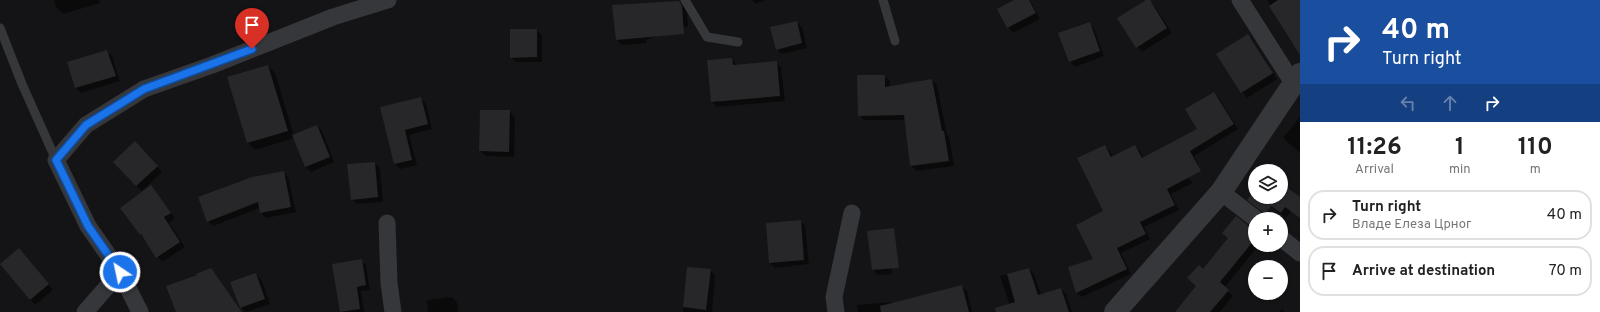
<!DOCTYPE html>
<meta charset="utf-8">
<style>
body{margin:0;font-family:Overpass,sans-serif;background:#f2f2f2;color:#222;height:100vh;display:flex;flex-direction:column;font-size:15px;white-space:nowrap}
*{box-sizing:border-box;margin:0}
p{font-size:13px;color:#767676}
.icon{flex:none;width:22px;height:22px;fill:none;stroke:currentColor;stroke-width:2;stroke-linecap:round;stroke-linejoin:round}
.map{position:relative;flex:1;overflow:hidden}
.drawer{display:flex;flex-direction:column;background:#fff;width:300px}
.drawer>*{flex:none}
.hud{background:#1a4fa0;color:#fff;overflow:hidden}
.buttons{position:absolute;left:1248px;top:164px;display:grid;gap:8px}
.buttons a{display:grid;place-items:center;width:40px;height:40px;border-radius:50%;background:#fff;box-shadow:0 1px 3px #0004;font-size:20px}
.pin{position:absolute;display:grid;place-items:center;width:34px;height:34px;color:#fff;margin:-41px -17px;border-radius:50% 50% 50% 0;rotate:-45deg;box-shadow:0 0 4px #0007}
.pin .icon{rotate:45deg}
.me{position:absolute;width:44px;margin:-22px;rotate:326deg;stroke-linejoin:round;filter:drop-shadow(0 0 3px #0008)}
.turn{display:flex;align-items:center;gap:14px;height:84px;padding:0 16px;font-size:18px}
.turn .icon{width:52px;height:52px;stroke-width:2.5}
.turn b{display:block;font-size:28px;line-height:34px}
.lanes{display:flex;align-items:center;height:38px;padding:0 16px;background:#0003;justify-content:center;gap:20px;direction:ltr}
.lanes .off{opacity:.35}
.eta{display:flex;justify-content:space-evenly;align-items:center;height:68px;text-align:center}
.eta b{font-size:24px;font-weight:700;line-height:28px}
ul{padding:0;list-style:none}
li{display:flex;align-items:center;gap:12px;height:50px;margin:0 8px 6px;padding:0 8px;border:2px solid #e0e0e0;border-radius:16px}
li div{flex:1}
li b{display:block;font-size:15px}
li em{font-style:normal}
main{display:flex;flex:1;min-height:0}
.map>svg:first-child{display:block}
.shadow{fill:#0007}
.building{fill:#27272a}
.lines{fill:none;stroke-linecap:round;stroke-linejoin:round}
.service{stroke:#35373b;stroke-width:9}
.minor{stroke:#35373b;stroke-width:17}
.tertiary{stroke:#35373b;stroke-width:22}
.route-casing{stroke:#114b97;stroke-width:10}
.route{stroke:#1a73e8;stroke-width:7}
</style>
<main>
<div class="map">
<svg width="1300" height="312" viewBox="0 0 1300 312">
<rect width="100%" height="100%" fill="#141416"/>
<!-- shadow -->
<g class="shadow">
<path d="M54,0H99L100,3L63,14L56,7Z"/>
<path d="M752,0H766L755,4Z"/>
<path d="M1017,0H1030L1040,19L1013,33L1008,27Z"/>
<path d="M1148,0L1154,5L1172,33L1142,52L1137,47Z"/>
<path d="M1267,0H1300V47L1293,43Z"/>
<path d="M679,2L684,7L687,12L688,26L646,40L647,43L622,45L617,40L613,6Z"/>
<path d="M796,22L802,27L807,48L782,54L776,49Z"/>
<path d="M1089,24L1094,29L1104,56L1075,67L1070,61Z"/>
<path d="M537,30L542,35V62H516L511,57Z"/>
<path d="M1248,35L1253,40L1277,79L1247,98L1242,92L1218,54Z"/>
<path d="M107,51L112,56L120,81L81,93L76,88L68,63Z"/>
<path d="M732,59L737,66L776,62L781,67L785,101L717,107L712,102Z"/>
<path d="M268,66L275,73L294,136L317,126L322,131L334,162L311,172L305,166L294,138L255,150L248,143Z"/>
<path d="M884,76L890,81V87L932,80L937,85L947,135L949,137L954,166L917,171L911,166L905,120H864L859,115Z"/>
<path d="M1214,93L1219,98L1238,129L1194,156L1198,164L1188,178L1193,183L1171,194L1179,210L1144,227L1150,239L1121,253L1131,274L1082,297L1077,293L1069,268L1095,259L1105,212V146L1110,151L1113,157L1135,146L1140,151L1144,159L1199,129Z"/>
<path d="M420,98L426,104L432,129L409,135L417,165L400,169L395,164L381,108Z"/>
<path d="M509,111L515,117L514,157L486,156L480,151Z"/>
<path d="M1300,117V153L1283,138Z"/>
<path d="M135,143L162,172L142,191L114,162Z"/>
<path d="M375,163L380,168L383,202L357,204L352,199Z"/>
<path d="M283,172L288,177L296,212L266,218L261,213L260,208L213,226L208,221Z"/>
<path d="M1281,184L1300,200L1286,218L1258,197H1281Z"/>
<path d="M151,187L175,218L169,223L185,247L162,262L140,234Z"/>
<path d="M800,221L805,226L809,264L775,268L770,263Z"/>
<path d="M1255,234V245H1259L1224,288L1233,296L1220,312H1176L1197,286L1204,270Z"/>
<path d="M889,235L892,274L878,275L873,270Z"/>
<path d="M24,254L53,290L35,305L30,299Z"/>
<path d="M361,260L366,266L370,290L361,291L364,312H341Z"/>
<path d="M688,268L710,270L715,276L712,312H683Z"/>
<path d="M210,269L240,308L230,312H177L198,276Z"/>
<path d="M1029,269L1034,274L1041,295L1061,289L1066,294L1072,312H1012L1000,276Z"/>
<path d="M255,274L261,279L270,304L246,312L241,308L232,283Z"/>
<path d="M962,286L967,291L972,312H920Z"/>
<path d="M452,297L457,302L458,312H428L427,300Z"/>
<path d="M891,302L896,307V312H858L857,305Z"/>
<path d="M1282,309L1285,312H1279Z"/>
</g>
<!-- building -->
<g class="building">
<path d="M1014,0H1029L1036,13L1007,28L997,9Z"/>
<path d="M1146,0H1150L1167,28L1136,48L1117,18Z"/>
<path d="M1278,0H1300V55L1269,6Z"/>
<path d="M679,1L682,6L684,34L616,40L612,5Z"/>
<path d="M797,21L802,43L776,50L770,27Z"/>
<path d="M1090,22L1100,51L1069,62L1058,33Z"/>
<path d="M510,29H537V57L510,58Z"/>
<path d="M1248,34L1273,73L1241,93L1216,54Z"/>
<path d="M107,50L116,76L75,88L67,62Z"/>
<path d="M732,58L733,65L777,61L780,96L711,102L707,60Z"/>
<path d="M268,65L288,131L247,143L227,77Z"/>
<path d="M857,75H885V87L932,79L942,131H944L949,161L910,166L904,115L858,116Z"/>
<path d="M1214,92L1234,124L1190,151L1201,171L1167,189L1175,205L1140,222L1146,234L1117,248L1127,269L1076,293L1068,267L1093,259L1076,225L1103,211L1077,158L1105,145L1111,157L1135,145L1142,158L1197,129L1185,109Z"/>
<path d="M421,97L428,124L405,130L412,160L394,164L380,107Z"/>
<path d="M480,110H510L509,152L479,151Z"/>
<path d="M317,125L330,157L305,167L292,135Z"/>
<path d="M135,141L158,166L136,186L113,162Z"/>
<path d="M375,162L378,197L351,200L347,164Z"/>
<path d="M284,171L291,207L260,213L258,202L207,222L198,197L252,177Z"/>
<path d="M1281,183L1300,197V218L1285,207L1281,213L1271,206L1265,214L1247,200L1255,189V197H1281Z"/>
<path d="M151,185L171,213L164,217L180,242L156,258L141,234L140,235L120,208Z"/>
<path d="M1236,216L1250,227L1255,229V239L1220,282L1229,290L1210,312H1175L1196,286L1187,278L1199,265L1203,269L1228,238L1222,233Z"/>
<path d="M801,220L804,260L769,263L766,223Z"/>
<path d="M894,228L899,268L872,270L867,231Z"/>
<path d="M19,248L49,284L30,300L0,264Z"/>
<path d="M362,259L366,285L357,287L360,309L340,312L332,264Z"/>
<path d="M687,267L711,269L706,310L683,307Z"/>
<path d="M211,268L242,312H176L166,286L197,275L196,274Z"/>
<path d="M1029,268L1038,295L1061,288L1069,312H996L995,308L1015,302L1007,274Z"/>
<path d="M256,273L265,299L240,308L230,282Z"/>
<path d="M962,285L969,312H881L880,306Z"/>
</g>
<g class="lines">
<!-- service -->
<g class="service">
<path d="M685,0L707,37L738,42"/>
<path d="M883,0L895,41"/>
<path d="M0,28L22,84L56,160"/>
</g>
<!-- minor -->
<g class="minor">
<path d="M1240,0L1293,83"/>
<path d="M1221,192L1256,219"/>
<path d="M387,223L389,283L393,312"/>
<path d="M1281,238L1300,253"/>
<path d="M120,272L140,312"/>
<path d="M85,312L120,272L88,226L56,160L86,125L144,89L212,65L333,17L388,0"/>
<path d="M836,312L834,297L852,213"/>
</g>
<!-- tertiary -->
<path class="tertiary" d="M1115,312L1221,192L1300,74"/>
</g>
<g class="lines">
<defs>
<path id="route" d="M120,272L88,226L56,160L86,125L144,89L252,49"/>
</defs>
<!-- route casing -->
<use href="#route" class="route-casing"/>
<!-- route -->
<use href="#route" class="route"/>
</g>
</svg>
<div class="buttons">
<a><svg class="icon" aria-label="layers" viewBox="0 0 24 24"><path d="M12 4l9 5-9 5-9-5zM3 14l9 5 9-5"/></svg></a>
<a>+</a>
<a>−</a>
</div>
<div class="pin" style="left:252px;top:49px;background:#d93025"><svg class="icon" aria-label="arrive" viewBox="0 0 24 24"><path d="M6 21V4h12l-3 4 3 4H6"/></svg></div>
<svg class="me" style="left:120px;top:272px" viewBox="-20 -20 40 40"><circle r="17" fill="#1a73e8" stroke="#fff" stroke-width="3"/><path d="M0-11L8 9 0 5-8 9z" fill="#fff"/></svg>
</div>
<section class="drawer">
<div class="hud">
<div class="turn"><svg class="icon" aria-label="right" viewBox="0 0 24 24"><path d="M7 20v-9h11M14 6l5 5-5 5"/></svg><div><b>40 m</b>Turn right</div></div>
<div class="lanes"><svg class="icon off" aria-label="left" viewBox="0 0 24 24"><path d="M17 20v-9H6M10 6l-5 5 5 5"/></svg><svg class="icon off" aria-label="ahead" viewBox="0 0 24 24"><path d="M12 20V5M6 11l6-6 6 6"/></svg><svg class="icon" aria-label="right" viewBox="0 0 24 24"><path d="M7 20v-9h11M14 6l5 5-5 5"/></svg></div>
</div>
<div class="eta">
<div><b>11:26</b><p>Arrival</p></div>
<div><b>1</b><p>min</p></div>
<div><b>110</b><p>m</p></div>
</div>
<ul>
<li><svg class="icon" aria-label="right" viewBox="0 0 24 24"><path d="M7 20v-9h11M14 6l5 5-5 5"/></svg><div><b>Turn right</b><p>Владе Елеза Црног</p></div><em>40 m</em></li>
<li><svg class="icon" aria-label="arrive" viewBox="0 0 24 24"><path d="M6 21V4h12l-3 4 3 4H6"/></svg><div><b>Arrive at destination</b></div><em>70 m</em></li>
</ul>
</section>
</main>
